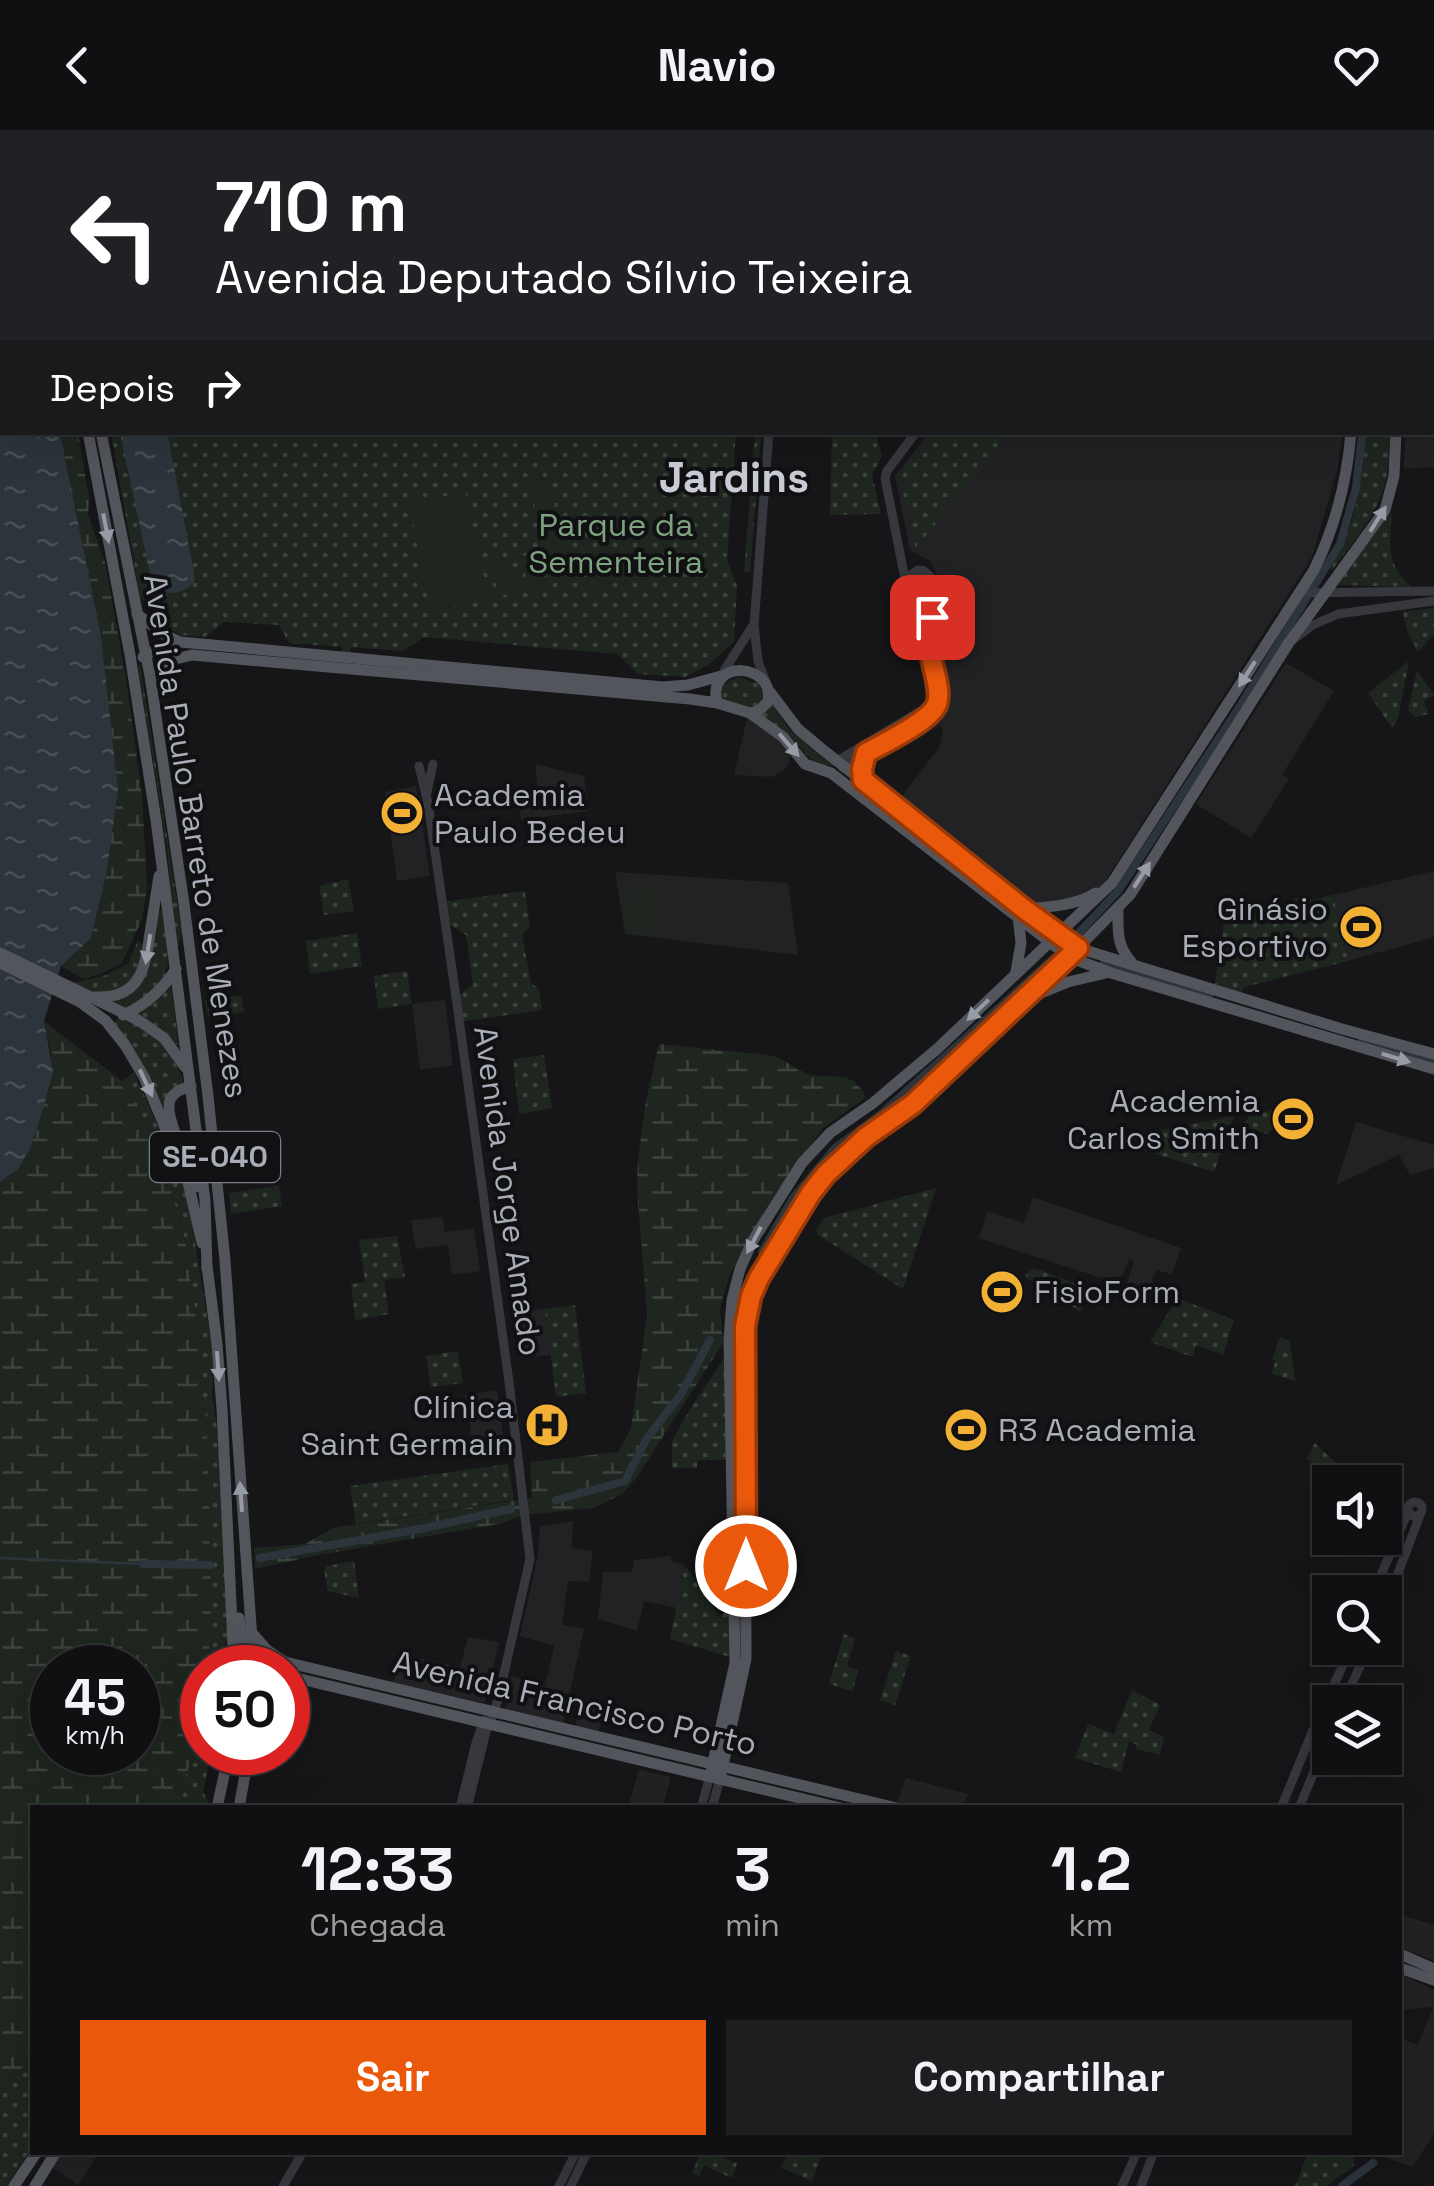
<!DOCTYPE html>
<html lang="pt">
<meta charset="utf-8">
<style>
body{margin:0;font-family:"Space Grotesk",sans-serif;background:#1e1e20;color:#f1f3f6;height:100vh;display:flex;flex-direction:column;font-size:38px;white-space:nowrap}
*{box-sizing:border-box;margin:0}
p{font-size:32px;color:#9c9d9f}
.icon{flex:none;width:55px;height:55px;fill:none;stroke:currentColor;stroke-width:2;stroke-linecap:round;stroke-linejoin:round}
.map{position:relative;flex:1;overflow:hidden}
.side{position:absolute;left:30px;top:1675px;width:1372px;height:350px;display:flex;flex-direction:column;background:#101012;border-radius:0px;box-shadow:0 10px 40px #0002,0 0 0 2px #303032}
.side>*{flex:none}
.banner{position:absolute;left:0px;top:0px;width:1435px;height:305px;box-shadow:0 10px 40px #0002,0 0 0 2px #303032;background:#202124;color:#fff;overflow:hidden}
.controls{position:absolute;left:1312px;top:1335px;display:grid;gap:20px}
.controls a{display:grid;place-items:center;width:90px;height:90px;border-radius:0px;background:#101012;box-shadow:0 10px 40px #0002,0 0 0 2px #303032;font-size:50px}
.speed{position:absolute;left:30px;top:1515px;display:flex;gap:20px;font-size:50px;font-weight:700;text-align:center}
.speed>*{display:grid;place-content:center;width:130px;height:130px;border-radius:50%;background:#101012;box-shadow:0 10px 40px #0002,0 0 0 2px #303032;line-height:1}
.speed small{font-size:25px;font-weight:400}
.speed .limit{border:15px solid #d22;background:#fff;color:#111}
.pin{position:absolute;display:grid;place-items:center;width:85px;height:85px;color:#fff;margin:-42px;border-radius:20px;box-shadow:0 5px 15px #0006}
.me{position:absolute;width:110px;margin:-55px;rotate:0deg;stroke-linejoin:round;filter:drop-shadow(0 0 8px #0008)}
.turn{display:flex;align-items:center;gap:35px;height:210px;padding:0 50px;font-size:45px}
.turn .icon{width:130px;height:130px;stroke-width:2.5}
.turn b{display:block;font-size:70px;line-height:85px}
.then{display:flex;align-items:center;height:95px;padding:0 50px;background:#0003;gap:20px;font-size:38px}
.eta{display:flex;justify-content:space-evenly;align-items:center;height:170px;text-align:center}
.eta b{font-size:60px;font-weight:800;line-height:70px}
.action{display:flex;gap:20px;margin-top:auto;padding:20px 50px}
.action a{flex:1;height:115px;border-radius:0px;background:#ea580c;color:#fff;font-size:40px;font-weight:800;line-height:115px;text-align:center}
.action a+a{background:#1e1e20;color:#f1f3f6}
header{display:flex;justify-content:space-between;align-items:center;height:130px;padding:0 50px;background:#101012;font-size:45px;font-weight:800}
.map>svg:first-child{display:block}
.built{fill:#222225}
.grass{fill:url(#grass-dots)}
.wetland{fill:url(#wetland-marsh);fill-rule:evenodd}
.garden{fill:#1e261f}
.water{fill:url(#water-ripples)}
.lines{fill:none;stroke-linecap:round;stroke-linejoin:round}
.stream{stroke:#2c353c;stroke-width:2.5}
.canal{stroke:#2c353c;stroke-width:8}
.minor{stroke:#37383d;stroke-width:9}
.major{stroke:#53555c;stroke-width:11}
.oneway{fill:#979ba6}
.route-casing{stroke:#983908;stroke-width:25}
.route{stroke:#ea580c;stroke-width:18}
.labels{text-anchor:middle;stroke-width:8;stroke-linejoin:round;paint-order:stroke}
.shield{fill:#111113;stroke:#7b7e86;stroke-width:2.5}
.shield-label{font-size:30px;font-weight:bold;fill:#a8adb8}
.park-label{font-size:32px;fill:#7fa381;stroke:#111113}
.poi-label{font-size:32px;fill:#a8adb8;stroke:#111113;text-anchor:start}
.street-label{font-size:32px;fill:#a8adb8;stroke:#111113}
.district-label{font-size:42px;font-weight:bold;fill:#c9ccd4;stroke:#111113}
</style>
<header><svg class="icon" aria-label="back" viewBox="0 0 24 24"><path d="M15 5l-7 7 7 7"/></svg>Navio<svg class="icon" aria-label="heart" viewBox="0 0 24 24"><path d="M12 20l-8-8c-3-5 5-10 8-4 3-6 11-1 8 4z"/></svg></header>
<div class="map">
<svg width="1434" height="2056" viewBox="0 0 1434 2056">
<defs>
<pattern id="grass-dots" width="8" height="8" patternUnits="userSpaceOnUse" patternTransform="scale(2.5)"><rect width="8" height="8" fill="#1e261f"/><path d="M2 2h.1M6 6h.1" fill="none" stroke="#3c433d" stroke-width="1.8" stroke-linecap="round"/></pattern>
<pattern id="wetland-marsh" width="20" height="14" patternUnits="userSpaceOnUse" patternTransform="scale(2.5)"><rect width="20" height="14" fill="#1e261f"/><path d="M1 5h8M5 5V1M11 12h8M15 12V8" fill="none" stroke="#3c433d"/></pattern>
<pattern id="water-ripples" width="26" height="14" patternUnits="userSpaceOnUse" patternTransform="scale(2.5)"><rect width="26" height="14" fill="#2c353c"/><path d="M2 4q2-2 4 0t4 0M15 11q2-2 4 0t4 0" fill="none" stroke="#485056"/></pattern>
</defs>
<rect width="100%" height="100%" fill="#161618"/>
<!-- built -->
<g class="built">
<path d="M1433,249L1434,337L1404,339L1405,303L1432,302Z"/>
<path d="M929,303H1343L1337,341L1312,427L1101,758L1089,765L1027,775L1015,769L948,712L951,708L944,702L940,700L936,704L896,674L939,618L943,600L940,595L901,616L898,609L937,584L944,572L933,514L935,501L939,490L954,475L957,463L937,446L930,431L910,420L895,346Z"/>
<path d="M1286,533L1334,561L1282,645L1289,649L1251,708L1196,674Z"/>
<path d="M747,588L779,606L790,624L788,635L783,641L771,647L734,645Z"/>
<path d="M535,634L584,646L588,681L521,690L518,665L538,663Z"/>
<path d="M416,656L430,746L397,751L385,662Z"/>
<path d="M1434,741V807L1348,831L1333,765Z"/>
<path d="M615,742L788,753L798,825L625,804Z"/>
<path d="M445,870L453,935L420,940L412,874Z"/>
<path d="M1356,992L1434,1015V1038L1410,1045L1399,1025L1336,1055Z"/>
<path d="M1033,1067L1181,1118L1172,1144L1156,1140L1147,1164L1126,1156L1134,1132L1129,1129L1119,1154L979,1108L987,1081L1024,1093Z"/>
<path d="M442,1087L445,1102L474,1098L480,1141L452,1145L448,1115L416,1119L411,1090Z"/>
<path d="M545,1179L551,1225L520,1228L515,1183Z"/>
<path d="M497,1260L505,1321L474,1324L465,1265Z"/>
<path d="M573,1391L572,1418L593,1421L589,1452L568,1451L562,1495L584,1499L563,1593L505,1579L511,1546L545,1556L554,1516L520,1506L538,1425L540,1396Z"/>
<path d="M671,1426V1431L685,1435L676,1478L644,1471L637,1501L598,1489L603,1442H632L634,1430Z"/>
<path d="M468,1507L499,1512L485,1573L393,1553L400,1524L460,1537Z"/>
<path d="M582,1569L606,1575L598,1602L575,1596Z"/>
<path d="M639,1640L671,1647L663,1677H645L629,1673Z"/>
<path d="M906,1648L968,1664L962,1677H915L897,1673Z"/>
<path d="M1404,1786L1434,1795V1831L1400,1817V1796Z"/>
<path d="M1400,1844L1434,1860V2003L1413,2037L1372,2023L1400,2022V1908L1418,1915L1433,1877L1400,1880Z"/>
<path d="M62,2023H89L96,2027L78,2055L52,2037Z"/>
</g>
<!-- grass -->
<g class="grass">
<rect x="76" y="0" width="700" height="2"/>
<path d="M933,302L1009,303L916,418L899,345Z"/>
<path d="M111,303H736L727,430L737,456L734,512L707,536L685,547L638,544L617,524L424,507L403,521L350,517L351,523L341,522L342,517L289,513L279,495L224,492L205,507L181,505L165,497L140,466Z"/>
<path d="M755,303H761L750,443L744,442Z"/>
<path d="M832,303H876L882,326L872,346L881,384L830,385Z"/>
<path d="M1366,303H1390C1390,371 1372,387 1333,439H1329C1335,428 1343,416 1347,404C1360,372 1363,337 1366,303Z"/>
<path d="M1392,383C1390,417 1385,431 1411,457L1339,455L1338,451L1381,392Z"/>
<path d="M1434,478V504L1418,522L1407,501L1403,482Z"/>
<path d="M1409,531L1398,588L1392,598L1368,563Z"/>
<path d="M140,533L182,803L176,823L167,719L138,537Z"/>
<path d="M1417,540L1434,565L1424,571L1429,584L1415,587L1408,580Z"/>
<path d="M738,547L759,554L766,569L755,580L722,572L721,555Z"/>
<path d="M772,573L789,599L837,635C812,639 803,619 788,605C779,597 768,591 759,585Z"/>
<path d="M348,749L354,781L324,785L319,756Z"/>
<path d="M525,761L530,797L522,804L531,853L539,859L542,880L459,892L456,867L473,855L466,805L445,791L441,772Z"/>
<path d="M1333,765L1348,831L1244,857L1241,863L1215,854L1224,791L1277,779L1300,766L1312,770Z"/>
<path d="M163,780C169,837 180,849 123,879L106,871L145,845L150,835L157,781Z"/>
<path d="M357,803L362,836L310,844L306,811Z"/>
<path d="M138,810L145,817L140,844L127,857L95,863L74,853L106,845L128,834Z"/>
<path d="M407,841L412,874L378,879L374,846Z"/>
<path d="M171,856L179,917L162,900L135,885L162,865Z"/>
<path d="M241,865L244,882L209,888L204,870Z"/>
<path d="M117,889C148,889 178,927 184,955L169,963L198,1069L113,893Z"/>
<path d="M544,925L552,978L519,984L513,929Z"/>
<path d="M134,942L183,1054L190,1082L203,1161L214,1229L212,1266L219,1311L229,1505L224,1516L225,1537H208L211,1479L208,1328L206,1288L200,1253V1216L185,1110L163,1033L122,951Z"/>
<path d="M1294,975L1282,1003L1271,1000L1267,1004L1242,996L1249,986Z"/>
<path d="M1234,986L1214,1042L1140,1019L1143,1004Z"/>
<path d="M279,1056L282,1076L231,1084L229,1063Z"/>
<path d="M936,1058L903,1159L818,1105L816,1100L824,1088Z"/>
<path d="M397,1106L405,1147L384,1150L389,1184L355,1190L351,1154L365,1152L359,1110Z"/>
<path d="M1034,1138L1093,1160L1080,1182L1026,1148V1144Z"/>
<path d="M1177,1168L1234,1190L1223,1225L1196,1215L1193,1227L1150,1212Z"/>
<path d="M575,1175L586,1263L556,1267L545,1179Z"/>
<path d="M1280,1207L1290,1211L1295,1251L1272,1244L1275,1231L1272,1229Z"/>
<path d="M458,1221L463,1253L431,1257L426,1226Z"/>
<path d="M725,1227L727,1330H698L697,1338H672V1311L687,1284Z"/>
<path d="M1315,1313L1336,1333L1354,1344L1357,1352H1348L1306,1329Z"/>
<path d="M508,1334L514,1370L356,1394L350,1356Z"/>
<path d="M354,1431L359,1468L328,1461L324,1441L326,1436Z"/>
<path d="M685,1435L719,1486L730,1480V1527L670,1509Z"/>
<path d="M844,1504L855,1508L847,1536L859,1540L852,1561L829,1554Z"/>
<path d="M896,1521L911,1526L895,1575L880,1570Z"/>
<path d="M1132,1560L1160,1575L1149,1600L1164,1607L1160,1625L1136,1619L1137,1615L1129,1611L1121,1642L1075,1628L1088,1594L1114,1604Z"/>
<path d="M202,1572V1622L211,1623L203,1662L210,1674L209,1677L176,1678Z"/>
<path d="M32,1927V2017L7,2056H0V1955L17,1944Z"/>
<path d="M700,2023H712L737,2033L732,2048L704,2036L699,2046L692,2043Z"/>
<path d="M788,2023H812L821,2026L812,2051L781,2038Z"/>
<path d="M1308,2023H1343L1353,2026L1354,2036L1326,2056H1295Z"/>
</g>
<!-- wetland -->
<g class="wetland">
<path d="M60,303H78L89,368L88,385L105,432L126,548L142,665L147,758L142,789L122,833L101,844L83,849L61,836L91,808L107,741L118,659L101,506Z"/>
<path d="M44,891L122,951L163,1033L185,1110L200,1216V1253L206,1288L208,1328L211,1479L208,1537L202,1538C202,1584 192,1633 176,1677L32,1678V1927L17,1944L0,1955V1052L18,1039L30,1019L50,952C55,932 48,911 44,891ZM52,1538H138V1622H52Z"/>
<path d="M659,914L775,926L809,945L845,947L855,952L863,961L865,968L823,998L774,1066L729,1146L720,1179L723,1213L637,1347L622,1364L594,1378L523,1385L499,1394L318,1425L255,1439L254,1418L305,1414L333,1398L532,1368L530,1332L618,1322L631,1298L647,1185L637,1058L638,1029L646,970Z"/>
</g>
<!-- garden -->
<g class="garden">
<path d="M549,347L556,385L537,389L530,351Z"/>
<path d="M465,362L489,469L430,482L410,374Z"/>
<path d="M568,406L577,448L557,452L548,410Z"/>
<path d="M540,422L547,455L528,459L522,426Z"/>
<path d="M628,425L634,449L589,458L584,434Z"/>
<path d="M511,427L519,462L498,466L491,431Z"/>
<path d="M630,754L654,756L652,804L627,803Z"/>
</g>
<!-- water -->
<g class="water">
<path d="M0,0H30V2H2V302L60,303L101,506L118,659L107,741L91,808L61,836L44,891L53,942L43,979L30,1019L18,1039L0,1052Z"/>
<path d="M120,303H140L148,306L153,303H166L168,306L194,442V453C180,465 169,465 153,458Z"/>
</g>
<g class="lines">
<!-- stream -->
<path class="stream" d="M0,1428L143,1434"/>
<!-- canal -->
<g class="canal">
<path d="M1432,30L1434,18"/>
<path d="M1076,806L1118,761L1235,584L1340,414L1356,358L1362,306"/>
<path d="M1103,834L1210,864"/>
<path d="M1362,910L1434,932"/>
<path d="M762,1122L793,1068L835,1018L881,984L1055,827"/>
<path d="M556,1370L625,1351L646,1310L681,1264L710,1210"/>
<path d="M260,1428L425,1398L511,1379"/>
<path d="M143,1434L210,1435"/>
<path d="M1342,2056L1373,2033"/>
</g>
<!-- minor -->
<g class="minor">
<path d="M824,0L825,2"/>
<path d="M791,2L792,0"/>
<path d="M866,2L867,0"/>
<path d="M918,440L924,441C935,449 943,465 933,477L920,479C910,473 906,458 907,447Z"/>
<path d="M906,454L885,348L887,341L916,302"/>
<path d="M1300,463L1434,461"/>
<path d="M912,471L929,546"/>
<path d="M1294,509L1313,495L1338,484L1434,471"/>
<path d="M723,545L725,539L752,497"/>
<path d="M766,552L758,531L754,495L769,302"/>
<path d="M837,631L927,577L932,566"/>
<path d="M419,636L428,673L456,867L509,1252L530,1429L498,1570L486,1602L467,1678"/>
<path d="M843,638L924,588C949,568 932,546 930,519C929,505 932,491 933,477"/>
<path d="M427,662L433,634"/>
<circle cx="1415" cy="1379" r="7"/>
<path d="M1374,1462L1408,1381"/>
<path d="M1385,1478L1420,1385"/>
<path d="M1344,1572L1368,1518"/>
<path d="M460,1678L476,1613L484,1590"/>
<path d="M701,1678L710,1646"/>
<path d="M712,1678L720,1649"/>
<path d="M1281,1678L1316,1593L1351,1518"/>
<path d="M1299,1678L1330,1603"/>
<path d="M283,2056L303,2022"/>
<path d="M559,2056L576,2022"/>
<path d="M571,2056L587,2022"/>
<path d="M1122,2056L1137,2022"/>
<path d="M1141,2056L1154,2022"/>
</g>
<!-- major -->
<g class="major">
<path d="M53,2V0"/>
<path d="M66,2V0"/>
<path d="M1429,2V0"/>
<path d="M1432,73L1434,68"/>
<path d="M88,302L130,525L156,690L205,1070L207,1139"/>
<path d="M101,302L150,546L184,774L208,966L225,1130L254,1538"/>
<path d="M137,484L163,504L180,512L663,557L688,555L721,546"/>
<path d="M143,527L161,517L180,512"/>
<path d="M150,546L171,530L192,525L690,569L717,573L750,583L757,582L768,572C776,533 706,527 717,573"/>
<path d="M770,562L798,599L822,619L1024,779L1078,818L1342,899L1434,924"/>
<path d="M750,583L783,607L805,634L831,643L1069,827L1111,843L1434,939"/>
<path d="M863,650L861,639L866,623"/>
<path d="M1118,778C1118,801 1116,816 1133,834"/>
<path d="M1024,779C1049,777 1074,776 1096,763"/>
<path d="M0,823L138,890L164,908L185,937"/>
<path d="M0,833L80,872L106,891L125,915L144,947L188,1052L202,1113"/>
<path d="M1016,842L1021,813L1018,786"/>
<path d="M95,867C140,869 145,839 150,803C153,784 156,765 159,746"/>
<path d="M1029,868L1068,852L1106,843"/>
<path d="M123,885C146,875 163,859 176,839"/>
<path d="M191,956C184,958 175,961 171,968C161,984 192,1040 199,1057"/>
<path d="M207,1136L217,1214L222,1279L234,1538"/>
<path d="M239,1488L242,1511L252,1531"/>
<path d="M251,1502L267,1520L285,1532L897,1678"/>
<path d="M288,1546L841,1678"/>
<path d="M710,1646L735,1533L729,1209L732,1170L740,1139L752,1112L802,1033L830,1003L873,973L937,919L1112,753L1314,440C1336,395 1347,352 1351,302"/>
<path d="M720,1649L746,1529L745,1196L751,1166L759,1148L811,1063L826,1045L857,1015L913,973L1069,827L1130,765L1288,514L1385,380L1394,346L1396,302"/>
<path d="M217,1678L229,1622"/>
<path d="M239,1678L249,1622"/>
<path d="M1400,1824L1434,1839"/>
<path d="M1400,1838L1434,1850"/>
<path d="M14,2056L37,2022"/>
<path d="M35,2056L56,2022"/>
</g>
</g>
<!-- one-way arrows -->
<defs><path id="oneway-solid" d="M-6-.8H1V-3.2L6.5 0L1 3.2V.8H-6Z" transform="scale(2.5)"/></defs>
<g class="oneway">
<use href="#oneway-solid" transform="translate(1378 389) rotate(-58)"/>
<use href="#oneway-solid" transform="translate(106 398) rotate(79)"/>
<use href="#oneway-solid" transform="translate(1247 544) rotate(123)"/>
<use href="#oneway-solid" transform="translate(789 615) rotate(49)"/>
<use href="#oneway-solid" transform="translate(1142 745) rotate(-57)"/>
<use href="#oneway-solid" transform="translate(148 819) rotate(99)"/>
<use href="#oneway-solid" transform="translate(978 880) rotate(136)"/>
<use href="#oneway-solid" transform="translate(1396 928) rotate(17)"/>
<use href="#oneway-solid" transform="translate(146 953) rotate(65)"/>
<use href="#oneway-solid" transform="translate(754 1110) rotate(118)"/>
<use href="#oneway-solid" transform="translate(218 1236) rotate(86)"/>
<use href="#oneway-solid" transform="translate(241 1367) rotate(-94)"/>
</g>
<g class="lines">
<defs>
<path id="route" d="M746,1436L745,1196L751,1166L759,1148L811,1063L826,1044L866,1007L913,974L1078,818L1024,779L863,650L862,639L866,623C882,614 931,591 937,574C942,558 931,535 930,519C929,508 931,498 932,487"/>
</defs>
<!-- route casing -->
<use href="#route" class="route-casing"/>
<!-- route -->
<use href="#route" class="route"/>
</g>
<!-- icons -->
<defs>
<symbol id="stadium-disc" viewBox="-11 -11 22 22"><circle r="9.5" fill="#f2b134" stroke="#111113"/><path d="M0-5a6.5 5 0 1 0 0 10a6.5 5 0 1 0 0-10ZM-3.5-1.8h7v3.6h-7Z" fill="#111"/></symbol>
<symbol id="hospital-disc" viewBox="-11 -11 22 22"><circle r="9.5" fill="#f2b134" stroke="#111113"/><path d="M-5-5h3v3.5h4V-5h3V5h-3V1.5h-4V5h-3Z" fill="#111"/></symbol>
</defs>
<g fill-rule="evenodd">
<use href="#stadium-disc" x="377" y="658" width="50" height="50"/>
<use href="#stadium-disc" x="1336" y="772" width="50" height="50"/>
<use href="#stadium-disc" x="1268" y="964" width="50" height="50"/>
<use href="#stadium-disc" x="977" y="1137" width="50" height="50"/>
<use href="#hospital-disc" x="522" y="1270" width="50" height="50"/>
<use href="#stadium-disc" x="941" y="1275" width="50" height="50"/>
</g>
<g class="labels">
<!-- shield labels -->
<rect class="shield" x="150" y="1002" width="130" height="50" rx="8"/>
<g class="shield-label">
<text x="215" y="1037">SE-040</text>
</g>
<!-- park labels -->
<g class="park-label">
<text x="616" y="406">Parque da<tspan x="616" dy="37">Sementeira</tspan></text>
</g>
<!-- poi labels -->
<g class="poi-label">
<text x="434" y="676">Academia<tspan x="434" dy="37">Paulo Bedeu</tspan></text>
<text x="1328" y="790" text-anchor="end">Ginásio<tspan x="1328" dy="37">Esportivo</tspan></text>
<text x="1260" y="982" text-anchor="end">Academia<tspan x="1260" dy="37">Carlos Smith</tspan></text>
<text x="1034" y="1173">FisioForm</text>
<text x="514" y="1288" text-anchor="end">Clínica<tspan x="514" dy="37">Saint Germain</tspan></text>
<text x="998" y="1311">R3 Academia</text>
</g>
<!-- street labels -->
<g class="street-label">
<text transform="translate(196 706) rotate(81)" y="11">Avenida Paulo Barreto de Menezes</text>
<text transform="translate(508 1061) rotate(82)" y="11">Avenida Jorge Amado</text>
<text transform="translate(575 1573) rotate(13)" y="11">Avenida Francisco Porto</text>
</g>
<!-- district labels -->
<g class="district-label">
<text x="734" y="362">Jardins</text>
</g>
</g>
</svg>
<div class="controls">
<a><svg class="icon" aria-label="sound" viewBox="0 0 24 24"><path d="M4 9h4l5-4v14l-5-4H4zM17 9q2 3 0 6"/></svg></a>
<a><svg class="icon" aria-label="search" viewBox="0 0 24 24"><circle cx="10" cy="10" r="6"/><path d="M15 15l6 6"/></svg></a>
<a><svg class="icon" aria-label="layers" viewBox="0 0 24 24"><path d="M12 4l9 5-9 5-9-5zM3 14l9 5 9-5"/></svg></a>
</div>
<div class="speed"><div>45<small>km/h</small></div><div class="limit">50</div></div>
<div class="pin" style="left:932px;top:487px;background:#d93025"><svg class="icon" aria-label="arrive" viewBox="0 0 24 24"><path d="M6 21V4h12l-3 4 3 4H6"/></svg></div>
<svg class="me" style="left:746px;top:1436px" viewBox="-20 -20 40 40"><circle r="17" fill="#ea580c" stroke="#fff" stroke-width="3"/><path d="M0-11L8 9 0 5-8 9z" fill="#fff"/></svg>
<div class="banner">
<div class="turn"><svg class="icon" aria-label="left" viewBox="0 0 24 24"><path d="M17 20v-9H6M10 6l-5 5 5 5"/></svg><div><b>710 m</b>Avenida Deputado Sílvio Teixeira</div></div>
<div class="then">Depois<svg class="icon" aria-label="right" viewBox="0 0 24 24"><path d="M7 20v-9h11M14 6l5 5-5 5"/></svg></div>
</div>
<section class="side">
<div class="eta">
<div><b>12:33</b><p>Chegada</p></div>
<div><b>3</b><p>min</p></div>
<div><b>1.2</b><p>km</p></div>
</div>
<div class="action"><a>Sair</a><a>Compartilhar</a></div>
</section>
</div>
